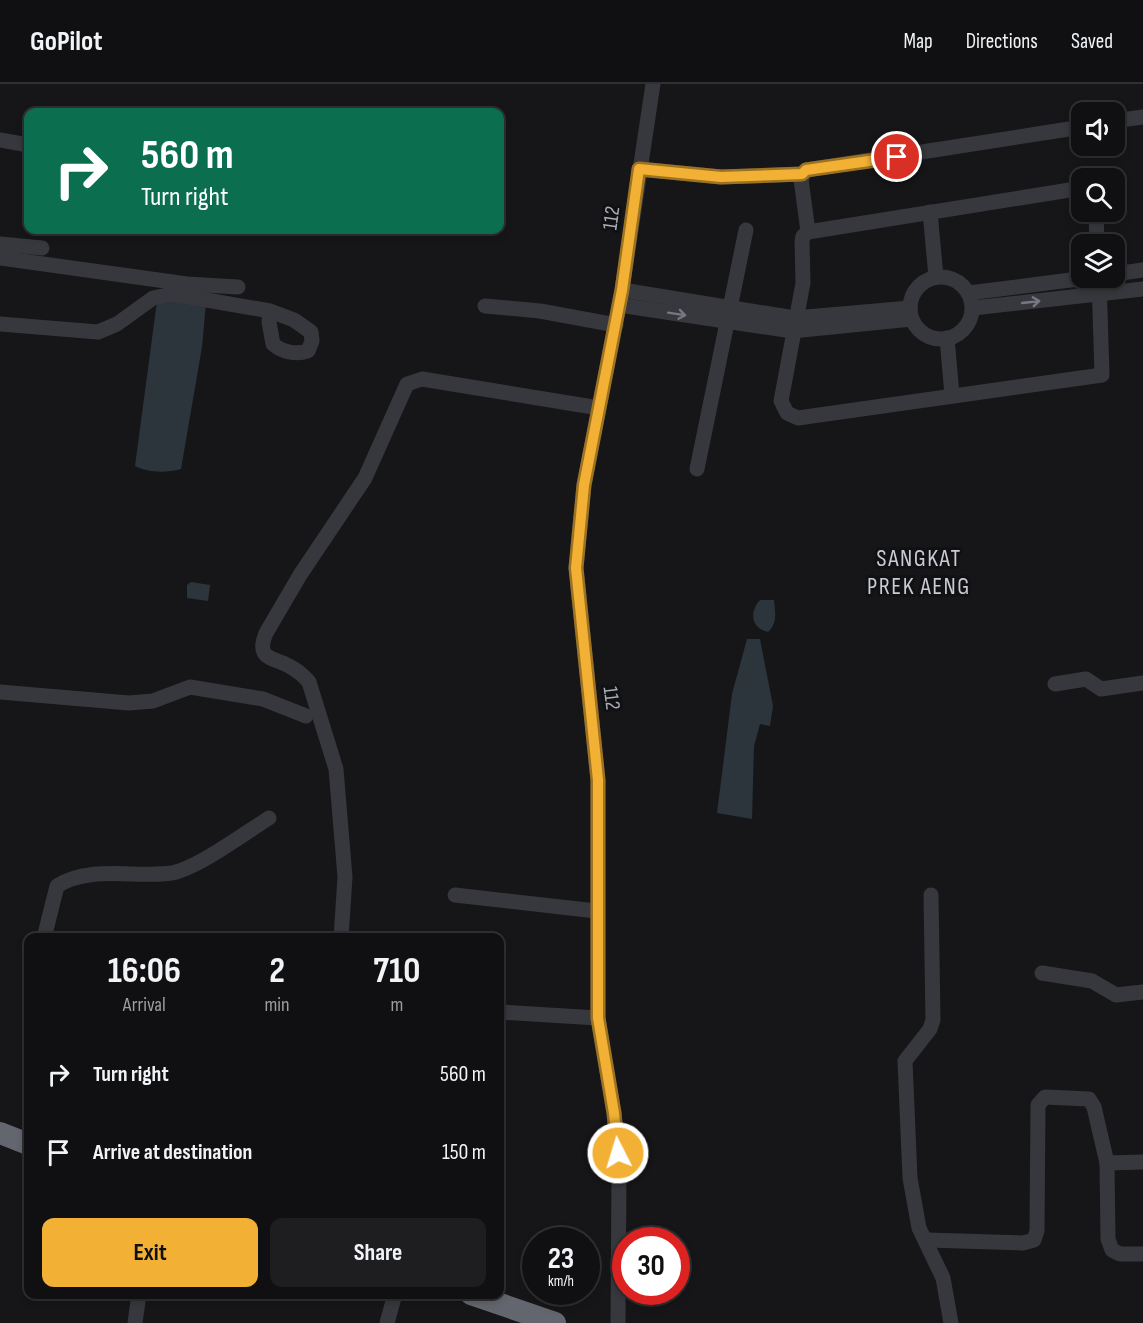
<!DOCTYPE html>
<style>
body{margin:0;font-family:"Sofia Sans Condensed",sans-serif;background:#1e1e20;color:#f1f3f6;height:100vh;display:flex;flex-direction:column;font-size:22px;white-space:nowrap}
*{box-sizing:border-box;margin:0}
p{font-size:20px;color:#9c9d9f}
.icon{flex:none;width:33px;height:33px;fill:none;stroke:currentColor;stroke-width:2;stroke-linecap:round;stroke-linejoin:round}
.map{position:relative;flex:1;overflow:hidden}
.details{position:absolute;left:24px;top:849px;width:480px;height:366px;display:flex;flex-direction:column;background:#101012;border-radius:12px;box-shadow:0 3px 9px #0003,0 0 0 2px #303032}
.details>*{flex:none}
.hud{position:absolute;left:24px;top:24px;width:480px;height:126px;border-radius:12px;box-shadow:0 3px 9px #0003,0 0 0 2px #303032;background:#0b6e4f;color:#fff;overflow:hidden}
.tools{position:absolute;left:1071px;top:18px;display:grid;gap:12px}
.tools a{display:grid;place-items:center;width:54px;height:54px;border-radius:12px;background:#101012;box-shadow:0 3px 9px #0003,0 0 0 2px #303032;font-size:30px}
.speed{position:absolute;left:522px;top:1143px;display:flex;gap:12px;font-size:30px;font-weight:700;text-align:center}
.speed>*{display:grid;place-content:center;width:78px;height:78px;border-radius:50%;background:#101012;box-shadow:0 3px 9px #0003,0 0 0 2px #303032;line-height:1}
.speed small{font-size:15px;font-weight:400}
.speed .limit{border:9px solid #d22;background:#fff;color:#111}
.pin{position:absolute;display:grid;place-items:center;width:51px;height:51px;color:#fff;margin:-26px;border:3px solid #fff;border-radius:50%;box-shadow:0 2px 6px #0007}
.me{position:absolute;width:66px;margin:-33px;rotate:355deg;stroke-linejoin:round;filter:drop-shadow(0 0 4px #0008)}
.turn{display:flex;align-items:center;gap:21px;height:126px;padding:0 18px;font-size:27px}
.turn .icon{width:78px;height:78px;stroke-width:2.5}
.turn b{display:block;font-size:42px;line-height:51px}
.eta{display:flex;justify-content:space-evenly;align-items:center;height:102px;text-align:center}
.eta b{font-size:36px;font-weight:700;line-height:42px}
.button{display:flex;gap:12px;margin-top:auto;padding:12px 18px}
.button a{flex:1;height:69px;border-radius:12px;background:#f2b134;color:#111;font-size:24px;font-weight:700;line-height:69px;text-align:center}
.button a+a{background:#1e1e20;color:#f1f3f6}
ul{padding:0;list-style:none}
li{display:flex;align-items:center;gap:18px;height:78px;padding:0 18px}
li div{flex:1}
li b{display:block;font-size:22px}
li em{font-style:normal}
header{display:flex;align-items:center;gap:36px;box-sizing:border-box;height:84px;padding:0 30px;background:#101012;border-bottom:2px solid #303032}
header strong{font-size:28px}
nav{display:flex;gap:33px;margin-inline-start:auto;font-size:21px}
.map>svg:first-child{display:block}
.water{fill:#2c353c}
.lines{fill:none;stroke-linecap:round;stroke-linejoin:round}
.minor{stroke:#37383d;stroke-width:15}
.highway{stroke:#63666e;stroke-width:22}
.oneway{stroke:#757881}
.route-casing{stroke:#9d7322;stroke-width:15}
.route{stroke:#f2b134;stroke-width:10}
.labels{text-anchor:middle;stroke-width:6;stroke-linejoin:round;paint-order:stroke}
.street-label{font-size:21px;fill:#a8adb8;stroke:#111113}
.quarter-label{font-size:24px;letter-spacing:1.5px;fill:#c9ccd4;stroke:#111113}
</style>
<header>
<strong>GoPilot</strong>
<nav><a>Map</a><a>Directions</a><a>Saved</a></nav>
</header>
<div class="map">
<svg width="1143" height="1239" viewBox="0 0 1143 1239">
<rect width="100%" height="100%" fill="#161618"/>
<!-- water -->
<g class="water">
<path d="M162,216L206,219L202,263L181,385C167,389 148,389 135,382L157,217Z"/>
<path d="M191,498L210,501L208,517L187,514V501Z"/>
<path d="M760,516H774C775,528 778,539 768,548C751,544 749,528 760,516Z"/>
<path d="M747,555H760L773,622L770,642L760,640L754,662L752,735L717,729L732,610Z"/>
</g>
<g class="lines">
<!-- minor -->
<g class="minor">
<path d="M1114,37L1143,33"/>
<path d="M0,56L28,61"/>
<path d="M639,85L721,93L802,90"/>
<path d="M1082,104L808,148L803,152L802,158L803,199L781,317L787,329L798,334L1102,291L1099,194"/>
<path d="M930,128L936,193"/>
<path d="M1096,128L1097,160"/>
<path d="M808,148L801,95L806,86L1082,43"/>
<path d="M0,160L42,164"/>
<path d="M0,174L187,200L238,203"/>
<path d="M1114,190L1143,186"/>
<circle cx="941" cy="224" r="31"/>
<path d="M622,206L795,234L910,224"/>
<path d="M969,209L1086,194"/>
<path d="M619,221L792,247L912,235"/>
<path d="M485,222L540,227L616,241"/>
<path d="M973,224L1143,205"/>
<path d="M0,240L98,248L117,240L153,214L172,210L270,227L294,236L311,248L312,257L308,267C296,271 282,268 273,260L269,238L270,227"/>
<path d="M947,254L952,311"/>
<path d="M697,385L746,146"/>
<path d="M1055,600L1086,595L1101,605L1143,599"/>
<path d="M0,608L129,619L153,617L190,603L263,615L306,632"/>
<path d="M455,811L596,827"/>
<path d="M931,811L933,936L930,945L905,977L910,1094L919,1144L943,1194L951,1239"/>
<path d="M44,854L57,802C89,781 136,794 172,789C198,784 245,749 269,734"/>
<path d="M341,854L345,793L336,685L309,598C303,591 297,586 289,582C273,573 255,576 266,549L300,491L365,394L407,300L422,295L599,324"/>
<path d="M1042,889L1092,897L1116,911L1143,908"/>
<path d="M500,928L598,934"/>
<path d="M1107,1079L1143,1078"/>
<path d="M927,1156L1023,1159L1034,1156L1037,1147L1038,1021L1045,1013L1089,1015L1094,1023L1107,1079L1108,1155L1112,1166L1120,1170H1143"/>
<path d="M135,1239L139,1210"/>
<path d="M387,1239L395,1210"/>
<path d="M618,1239L619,1088L614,1029L598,934V696L576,484L584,401L622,206L653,0"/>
</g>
<!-- highway -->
<g class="highway">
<path d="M0,1049L28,1060"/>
<path d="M471,1210L555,1239"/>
</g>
</g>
<!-- one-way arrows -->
<defs><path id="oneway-shaft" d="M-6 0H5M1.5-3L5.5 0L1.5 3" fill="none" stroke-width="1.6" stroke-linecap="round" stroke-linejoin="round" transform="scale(1.5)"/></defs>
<g class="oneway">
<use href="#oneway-shaft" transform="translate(1031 218) rotate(-6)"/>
<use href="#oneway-shaft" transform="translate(677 230) rotate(9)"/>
</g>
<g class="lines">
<defs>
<path id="route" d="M618,1069L614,1029L598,934V696L576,484L584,401L622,206L639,85L721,93L802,90L806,86L897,73"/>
</defs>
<!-- route casing -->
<use href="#route" class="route-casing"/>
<!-- route -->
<use href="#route" class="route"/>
</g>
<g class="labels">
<!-- street labels -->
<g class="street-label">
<text transform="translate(611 134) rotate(-82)" y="7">112</text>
<text transform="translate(612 614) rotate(83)" y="7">112</text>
</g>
<!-- quarter labels -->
<g class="quarter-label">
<text x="919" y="482">SANGKAT<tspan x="919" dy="28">PREK AENG</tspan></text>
</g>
</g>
</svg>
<div class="tools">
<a><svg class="icon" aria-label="sound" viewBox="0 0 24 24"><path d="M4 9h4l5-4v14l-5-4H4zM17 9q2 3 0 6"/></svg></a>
<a><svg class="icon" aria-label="search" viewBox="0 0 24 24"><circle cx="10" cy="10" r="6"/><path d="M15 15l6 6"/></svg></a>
<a><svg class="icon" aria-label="layers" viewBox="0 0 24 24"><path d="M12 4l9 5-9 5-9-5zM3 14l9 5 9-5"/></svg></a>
</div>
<div class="speed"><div>23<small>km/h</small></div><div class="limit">30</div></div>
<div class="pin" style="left:897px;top:73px;background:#d93025"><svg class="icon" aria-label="arrive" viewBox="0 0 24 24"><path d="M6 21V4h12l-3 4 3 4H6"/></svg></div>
<svg class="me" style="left:618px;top:1069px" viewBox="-20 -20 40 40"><circle r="17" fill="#f2b134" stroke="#fff" stroke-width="3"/><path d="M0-11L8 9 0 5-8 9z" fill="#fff"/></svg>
<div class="hud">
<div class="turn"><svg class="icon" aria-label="right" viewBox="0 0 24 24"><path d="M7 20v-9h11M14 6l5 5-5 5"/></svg><div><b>560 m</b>Turn right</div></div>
</div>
<section class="details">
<div class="eta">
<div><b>16:06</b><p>Arrival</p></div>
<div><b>2</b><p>min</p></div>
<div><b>710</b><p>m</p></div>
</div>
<ul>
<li><svg class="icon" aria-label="right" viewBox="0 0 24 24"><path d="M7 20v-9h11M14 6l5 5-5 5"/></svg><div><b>Turn right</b></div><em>560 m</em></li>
<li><svg class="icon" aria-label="arrive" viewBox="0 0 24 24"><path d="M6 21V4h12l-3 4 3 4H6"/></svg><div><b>Arrive at destination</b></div><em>150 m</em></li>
</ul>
<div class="button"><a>Exit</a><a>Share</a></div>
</section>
</div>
